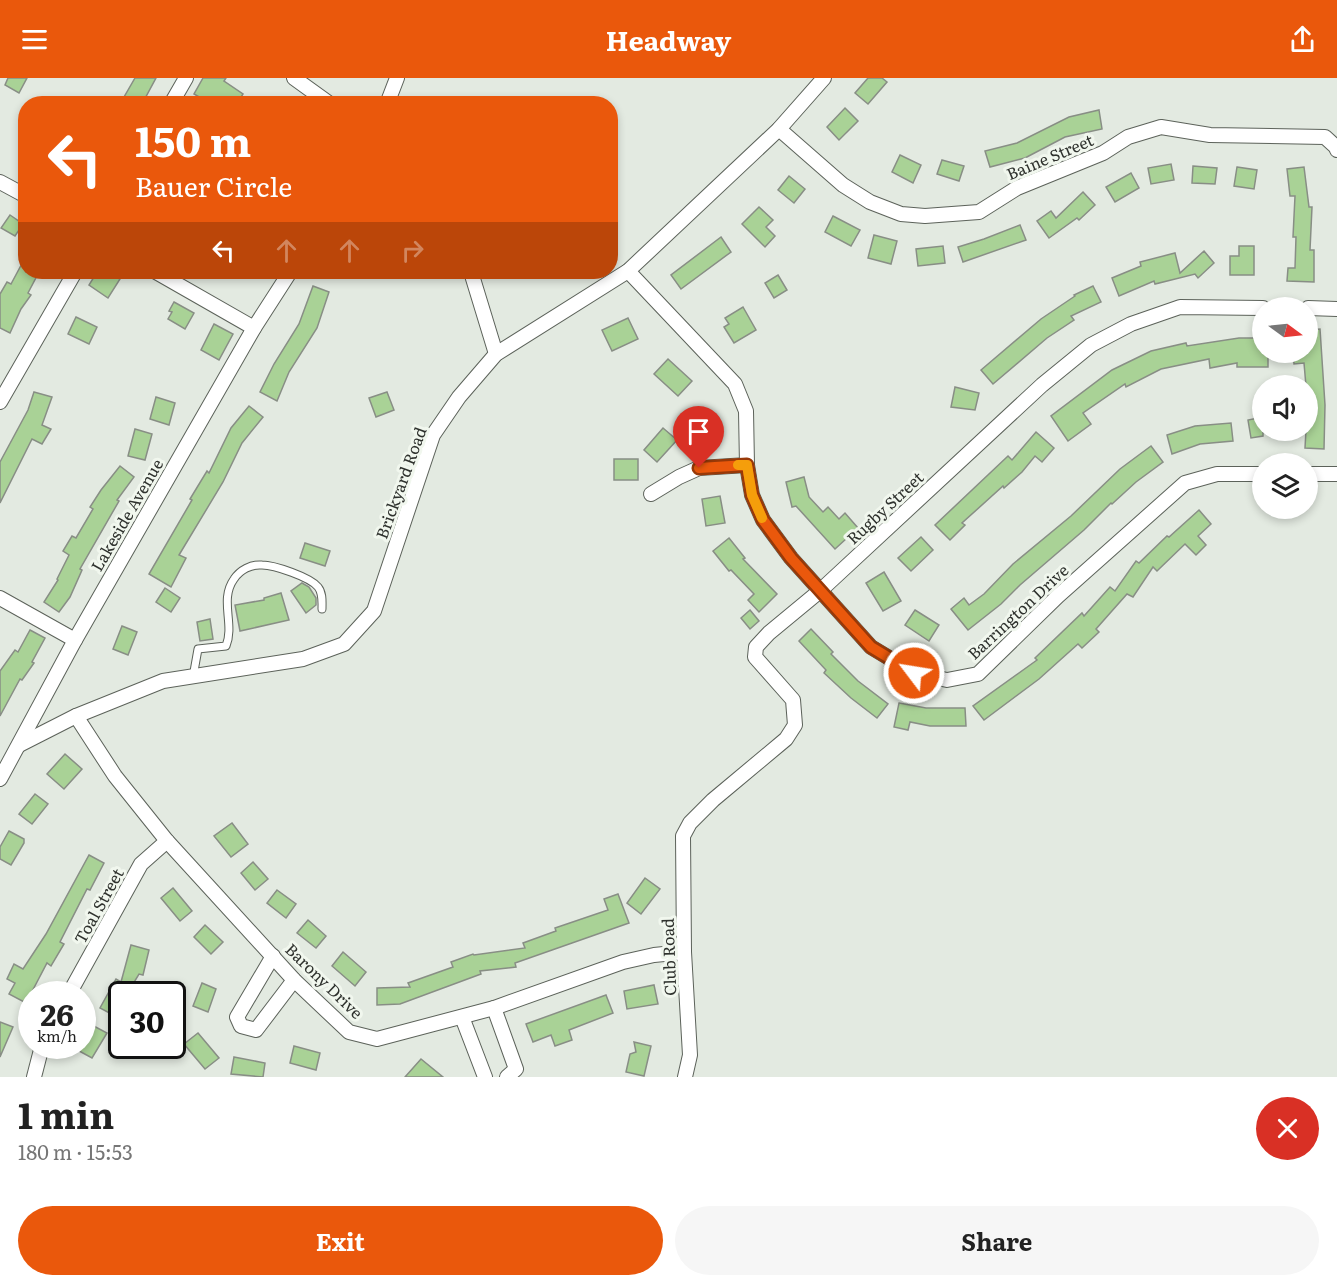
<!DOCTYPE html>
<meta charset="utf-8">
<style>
body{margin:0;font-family:Literata,serif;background:#f6f6f6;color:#222;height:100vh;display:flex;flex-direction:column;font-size:22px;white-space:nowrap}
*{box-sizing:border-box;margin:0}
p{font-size:20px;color:#767676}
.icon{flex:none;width:33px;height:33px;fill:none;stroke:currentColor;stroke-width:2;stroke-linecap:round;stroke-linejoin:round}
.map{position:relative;height:999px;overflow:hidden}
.sheet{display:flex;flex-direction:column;background:#fff;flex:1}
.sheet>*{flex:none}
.top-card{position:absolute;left:18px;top:18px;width:600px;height:183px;border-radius:24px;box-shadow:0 3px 9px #0003;background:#ea580c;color:#fff;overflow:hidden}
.needle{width:39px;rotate:105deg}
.controls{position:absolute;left:1252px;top:219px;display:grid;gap:12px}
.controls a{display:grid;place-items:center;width:66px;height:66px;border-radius:50%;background:#fff;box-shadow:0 3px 9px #0003;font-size:30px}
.speed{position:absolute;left:18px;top:903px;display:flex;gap:12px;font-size:30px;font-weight:700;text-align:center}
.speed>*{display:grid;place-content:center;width:78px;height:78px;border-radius:50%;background:#fff;box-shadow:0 3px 9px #0003;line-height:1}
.speed small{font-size:15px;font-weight:400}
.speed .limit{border:3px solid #111;border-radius:9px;background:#fff;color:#111}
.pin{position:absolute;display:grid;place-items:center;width:51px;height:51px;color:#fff;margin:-62px -26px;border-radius:50% 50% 50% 0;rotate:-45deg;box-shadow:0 0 6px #0007}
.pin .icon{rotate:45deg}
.me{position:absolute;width:66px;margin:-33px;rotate:301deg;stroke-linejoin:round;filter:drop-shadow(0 0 4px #0008)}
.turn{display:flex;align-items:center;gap:21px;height:126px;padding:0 18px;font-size:27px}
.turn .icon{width:78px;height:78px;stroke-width:2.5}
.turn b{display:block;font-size:42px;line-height:51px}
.lanes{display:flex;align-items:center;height:57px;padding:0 18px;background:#0003;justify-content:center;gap:30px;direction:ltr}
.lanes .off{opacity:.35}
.round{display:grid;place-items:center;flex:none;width:63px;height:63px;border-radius:32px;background:#f6f6f6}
.summary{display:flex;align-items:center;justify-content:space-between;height:102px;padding:0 18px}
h1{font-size:36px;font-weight:700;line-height:45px}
.button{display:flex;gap:12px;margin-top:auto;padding:12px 18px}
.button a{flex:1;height:69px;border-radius:36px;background:#ea580c;color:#fff;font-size:24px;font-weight:700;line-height:69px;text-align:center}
.button a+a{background:#f6f6f6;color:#222}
header{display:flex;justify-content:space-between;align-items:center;height:78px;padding:0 18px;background:#ea580c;color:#fff;font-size:27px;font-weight:700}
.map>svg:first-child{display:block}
.building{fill:#a9d296;stroke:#888e85;stroke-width:1.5}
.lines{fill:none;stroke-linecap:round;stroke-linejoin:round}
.lane-casing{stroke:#5c625a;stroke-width:9}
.street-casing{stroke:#5c625a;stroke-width:16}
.lane{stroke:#fff;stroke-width:7}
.street{stroke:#fff;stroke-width:14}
.route-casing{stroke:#983908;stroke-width:15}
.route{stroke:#ea580c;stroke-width:10}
.slow{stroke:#f59e0b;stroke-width:10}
.labels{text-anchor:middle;stroke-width:6;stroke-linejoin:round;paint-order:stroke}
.street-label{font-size:16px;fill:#2f322e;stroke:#f1f7ee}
</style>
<header><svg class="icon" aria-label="menu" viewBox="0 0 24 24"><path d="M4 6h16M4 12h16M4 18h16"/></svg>Headway<svg class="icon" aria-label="share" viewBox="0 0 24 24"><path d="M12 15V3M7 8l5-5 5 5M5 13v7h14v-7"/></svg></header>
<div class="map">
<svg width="1337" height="999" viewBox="0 0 1337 999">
<rect width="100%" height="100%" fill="#e3eae1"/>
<!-- building -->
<g class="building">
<path d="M8,0H27L19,15L5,7Z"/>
<path d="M135,0H156L142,26H120Z"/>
<path d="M203,0H226L224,3L243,16L237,26H222L214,21L211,26L194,16Z"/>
<path d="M868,0H882L887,4L868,26L855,15Z"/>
<path d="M845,30L858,43L839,62L827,49Z"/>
<path d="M1099,32L1102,51L1065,59L1025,80L990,89L985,73L1017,65L1069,39Z"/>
<path d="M900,77L921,87L913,105L892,94Z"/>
<path d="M942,82L964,88L959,103L937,96Z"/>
<path d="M1171,86L1174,102L1151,106L1148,90Z"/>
<path d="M1193,88L1217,90L1215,106L1192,105Z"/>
<path d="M1237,89L1257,92L1254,111L1234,108Z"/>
<path d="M1304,89L1309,129H1312L1310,172H1314V204L1287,203L1288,190H1295L1296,159H1293L1295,118H1290L1287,91Z"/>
<path d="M1131,95L1139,110L1115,124L1106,109Z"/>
<path d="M789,98L805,111L794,125L778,112Z"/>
<path d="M1083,114L1095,127L1079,142L1077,140L1049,160L1037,143L1051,133L1056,140Z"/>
<path d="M759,129L773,142L766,149L775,158L765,169L742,146Z"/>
<path d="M10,137L23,146L15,158L1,150Z"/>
<path d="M833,138L860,152L851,168L825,154Z"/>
<path d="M1020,147L1026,162L963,184L958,169L984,161Z"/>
<path d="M874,157L897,163L891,186L868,180Z"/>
<path d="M721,159L731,174L681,211L671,197Z"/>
<path d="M943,168L945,185L918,188L916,171Z"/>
<path d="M1239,168H1254V197H1230V178H1239Z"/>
<path d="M1204,173L1214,185L1198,200L1195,196L1155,206L1154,203L1119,218L1112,200L1141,188L1140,184L1175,175L1180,195Z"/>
<path d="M26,178V194H39L28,215L31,217L21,231L10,255L0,250V216L7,204L11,206Z"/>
<path d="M97,194H108L120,201L108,220L89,207Z"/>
<path d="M778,197L787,212L774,220L765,205Z"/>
<path d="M313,208L329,214L317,250L289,294L277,323L260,314L274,286L299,246Z"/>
<path d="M1093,208L1101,224L1071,238L1074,242L1047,260L993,306L981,292L1041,241L1075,218L1074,217Z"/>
<path d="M174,224L194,235L185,251L168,241L172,234L169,233Z"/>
<path d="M743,229L756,252L734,265L724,249L729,246L725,240Z"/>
<path d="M76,239L97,249L89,266L68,256Z"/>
<path d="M628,240L638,261L612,273L602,252Z"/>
<path d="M214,246L233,256L219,282L201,272Z"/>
<path d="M1320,251L1325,327L1324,371L1305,370L1306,352H1308V308H1306L1304,285L1294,286L1293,274H1308V252Z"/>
<path d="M1239,260H1263V274H1268V289H1237V285L1210,290L1209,281L1161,291L1126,309L1125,306L1083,335L1091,346L1068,363L1051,338L1112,292L1151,273L1186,265L1187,268Z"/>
<path d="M668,281L692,303L678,318L654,296Z"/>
<path d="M955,309L979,315L975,332L951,329Z"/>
<path d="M34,314L52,319L42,347L51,351L42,366L32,361L0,425V384L28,332Z"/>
<path d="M387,314L394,332L376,339L369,320Z"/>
<path d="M156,319L175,325L169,347L150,341Z"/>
<path d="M249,328L263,339L242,365L223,404L179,477L186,480L171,509L149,496L192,422L190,421L207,393L209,395L231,350Z"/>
<path d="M703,335L708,353L694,357L690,338Z"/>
<path d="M1263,339V358L1251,360L1248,342Z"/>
<path d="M1231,345L1233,363L1200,366L1172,376L1167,357L1195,348Z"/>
<path d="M663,350L677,362L657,384L644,372Z"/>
<path d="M135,351L152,356L145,382L128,378Z"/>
<path d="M1036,354L1054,370L1042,384L1035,378L1022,394L1004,410L1003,408L962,445L965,447L950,462L935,447L1008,378L1012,382Z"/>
<path d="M1151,368L1163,384L1136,404L1112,426L1111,425L1084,452L1020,507L1001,526L968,552L951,531L964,520L969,527L984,516L1013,486L1071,438L1120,391Z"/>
<rect x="614" y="381" width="24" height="21"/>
<path d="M120,388L134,399L117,422L119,423L80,491L82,492L70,519L59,534L44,524L58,502L57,501L69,477L63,473L72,458L76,460L93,431L90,429L101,412Z"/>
<path d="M804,399L809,419L823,434L828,429L839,441L845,435L858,450L835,471L796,428L792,429L786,404Z"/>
<path d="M720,418L725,445L706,448L702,421Z"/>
<path d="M1199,432L1211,446L1198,458L1206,467L1196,477L1185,466L1157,493L1153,489L1133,519L1127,516L1096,551L1099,554L1082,570L1078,566L1039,601L984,642L973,628L1037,582L1035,580L1082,535L1084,538L1110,509L1115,513L1136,483L1139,485L1167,458L1169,459Z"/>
<path d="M921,459L933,472L911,493L898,480Z"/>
<path d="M729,460L745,480L743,481L777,516L759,534L748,522L754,516L731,492L729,493L713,473Z"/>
<path d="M305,465L330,473L325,488L300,480Z"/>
<path d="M884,494L901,523L883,533L866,505Z"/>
<path d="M302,505L309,509L316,520V527L306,535L291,513Z"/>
<path d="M165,510L180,520L171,534L156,524Z"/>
<path d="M281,515L289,542L240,553L235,527L264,522V520Z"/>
<path d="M750,532L759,543L750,551L741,540Z"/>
<path d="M915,532L939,547L929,563L905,547Z"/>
<path d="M210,541L213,561L200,563L197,544Z"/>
<path d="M122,548L137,554L128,577L113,571Z"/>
<path d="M811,551L833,574L831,576L858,603L888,626L877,640L851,620L824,595L826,592L799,563Z"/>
<path d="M30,552L45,560L32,584L34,585L22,602L20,601L0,638V593L15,572L18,574Z"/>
<path d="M899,625L926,630H965L966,648H930L910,644L908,652L894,649Z"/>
<path d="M65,676L82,691L64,711L47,696Z"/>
<path d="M35,716L48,726L32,746L19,736Z"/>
<path d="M232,745L248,766L231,779L214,758Z"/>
<path d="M9,753L24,761V765L11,787L0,781V769Z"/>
<path d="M89,777L104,785L90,812L87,811L60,864L64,866L51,888L47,885L26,925L9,916L15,905L7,901L14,886L23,891L46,856Z"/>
<path d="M253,784L268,801L255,812L241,795Z"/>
<path d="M645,800L660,811L641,836L627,825Z"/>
<path d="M173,810L192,833L180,843L161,820Z"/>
<path d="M277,812L296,826L286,840L267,825Z"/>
<path d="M618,816L629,845L515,885L516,889L480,893L481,896L400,926L377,927V910L410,909L408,905L453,889L451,884L473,876L474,877L525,870L523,865L556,853L555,850L608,832L604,821Z"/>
<path d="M308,842L326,858L316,870L297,855Z"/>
<path d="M205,847L223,864L211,876L194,859Z"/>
<path d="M131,867L149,872L143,897L139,896L127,916H122V927L115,938L100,930L116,901L121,904Z"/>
<path d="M343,874L366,894L355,908L332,888Z"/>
<path d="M202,905L216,911L208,934L193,928Z"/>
<path d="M654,907L658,926L627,931L624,913Z"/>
<path d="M606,917L613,935L569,952L572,962L555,968L551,957L533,964L526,946Z"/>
<path d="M0,944L13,949L0,979Z"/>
<path d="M90,946L107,955L92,980L70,968H82V959Z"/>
<path d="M198,955L219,980L205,991L184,966Z"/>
<path d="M634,964L651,968L644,998L626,994L630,976L636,974Z"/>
<path d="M294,968L320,975L316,992L290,985Z"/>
<path d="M234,979L265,985L263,999L231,996Z"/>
<path d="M421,981L443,999H405Z"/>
</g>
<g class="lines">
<defs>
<path id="lane" d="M193,599L198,571L226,568C235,546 219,522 234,501C240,492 251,486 262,487C274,487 310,499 318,509C323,515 322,524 322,531"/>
<g id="street">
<path d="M294,0L330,26"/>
<path d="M171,26L186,0"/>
<path d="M387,26L397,0"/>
<path d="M779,51L843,107L870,124L901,136L925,138L979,134L1017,110L1103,75L1128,59L1161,49L1210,57L1325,59L1336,69L1337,72"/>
<path d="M0,104L26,118"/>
<path d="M628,193L735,306L746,333L747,387L752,417L763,442L791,480L871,569L914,595L947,602L978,596L1058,518L1185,405L1217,396H1263"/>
<path d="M156,194L254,250"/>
<path d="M471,194L496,276"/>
<path d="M1308,230L1337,231"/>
<path d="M0,324L75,194"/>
<path d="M1308,396H1337"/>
<path d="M651,416L679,399L699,390L747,387"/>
<path d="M0,520L75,562"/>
<path d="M76,638L115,698L167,763L294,902L349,954L377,961L494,930L623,884L654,877L684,874"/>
<path d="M19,667L76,638L163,603L303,581L344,566L374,533L433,357L459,319L496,276L628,193L779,51L824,0"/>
<path d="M0,701L75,562L254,250L290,194"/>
<path d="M273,878L237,939L241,948L256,952L294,902"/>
<path d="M69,916L141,786L167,763"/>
<path d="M494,930L516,991L507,999"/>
<path d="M462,939L485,999"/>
<path d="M34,999L42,968"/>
<path d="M685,999L690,977L684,874L683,758L690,745L713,722L786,661L795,647L793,622L755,579L756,569L769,555L821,512L1042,307L1091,267L1131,246L1180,229L1263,230"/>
</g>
</defs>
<!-- lane casing -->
<use href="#lane" class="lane-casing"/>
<!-- street casing -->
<use href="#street" class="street-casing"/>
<!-- lane -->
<use href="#lane" class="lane"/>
<!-- street -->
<use href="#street" class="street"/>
</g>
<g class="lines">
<defs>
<path id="route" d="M699,390L747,387L752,417L763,442L791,480L871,569L914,595"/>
</defs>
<!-- route casing -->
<use href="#route" class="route-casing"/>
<!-- route -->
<use href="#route" class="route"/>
<!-- slow -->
<path class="slow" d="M738,387H747L752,417L762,440"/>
</g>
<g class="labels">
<!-- street labels -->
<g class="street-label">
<text transform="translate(1050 79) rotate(-23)" y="6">Baine Street</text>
<text transform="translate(401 405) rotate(-70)" y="6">Brickyard Road</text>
<text transform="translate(885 430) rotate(-43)" y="6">Rugby Street</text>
<text transform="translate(127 437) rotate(-60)" y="6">Lakeside Avenue</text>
<text transform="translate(1018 534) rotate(-43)" y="6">Barrington Drive</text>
<text transform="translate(99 828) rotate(-61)" y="6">Toal Street</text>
<text transform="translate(669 879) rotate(-92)" y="6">Club Road</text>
<text transform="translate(324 903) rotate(44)" y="6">Barony Drive</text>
</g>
</g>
</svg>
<div class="controls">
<a><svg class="needle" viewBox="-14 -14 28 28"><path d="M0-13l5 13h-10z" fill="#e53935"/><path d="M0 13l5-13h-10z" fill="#767676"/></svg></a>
<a><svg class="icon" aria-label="sound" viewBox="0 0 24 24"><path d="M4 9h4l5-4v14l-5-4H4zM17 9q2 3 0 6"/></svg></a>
<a><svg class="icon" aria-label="layers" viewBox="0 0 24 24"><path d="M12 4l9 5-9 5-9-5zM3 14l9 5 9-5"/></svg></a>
</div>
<div class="speed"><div>26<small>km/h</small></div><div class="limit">30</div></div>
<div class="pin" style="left:699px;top:390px;background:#d93025"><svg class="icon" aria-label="arrive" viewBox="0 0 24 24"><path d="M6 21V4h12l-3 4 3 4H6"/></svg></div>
<svg class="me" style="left:914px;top:595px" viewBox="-20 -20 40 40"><circle r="17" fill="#ea580c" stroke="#fff" stroke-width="3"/><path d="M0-11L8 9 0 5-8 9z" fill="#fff"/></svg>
<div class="top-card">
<div class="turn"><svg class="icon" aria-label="left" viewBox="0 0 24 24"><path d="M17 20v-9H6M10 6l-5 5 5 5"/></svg><div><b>150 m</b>Bauer Circle</div></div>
<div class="lanes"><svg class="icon" aria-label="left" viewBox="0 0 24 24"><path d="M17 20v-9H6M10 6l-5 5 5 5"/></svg><svg class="icon off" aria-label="ahead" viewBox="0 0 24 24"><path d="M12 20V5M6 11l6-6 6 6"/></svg><svg class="icon off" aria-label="ahead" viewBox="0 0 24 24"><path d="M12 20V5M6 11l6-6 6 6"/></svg><svg class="icon off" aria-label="right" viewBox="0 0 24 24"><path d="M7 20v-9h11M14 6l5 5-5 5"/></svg></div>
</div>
</div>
<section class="sheet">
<div class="summary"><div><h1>1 min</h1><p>180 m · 15:53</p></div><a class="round" style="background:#d93025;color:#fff"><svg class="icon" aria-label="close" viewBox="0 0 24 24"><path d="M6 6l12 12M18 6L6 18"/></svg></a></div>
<div class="button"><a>Exit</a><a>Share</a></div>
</section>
